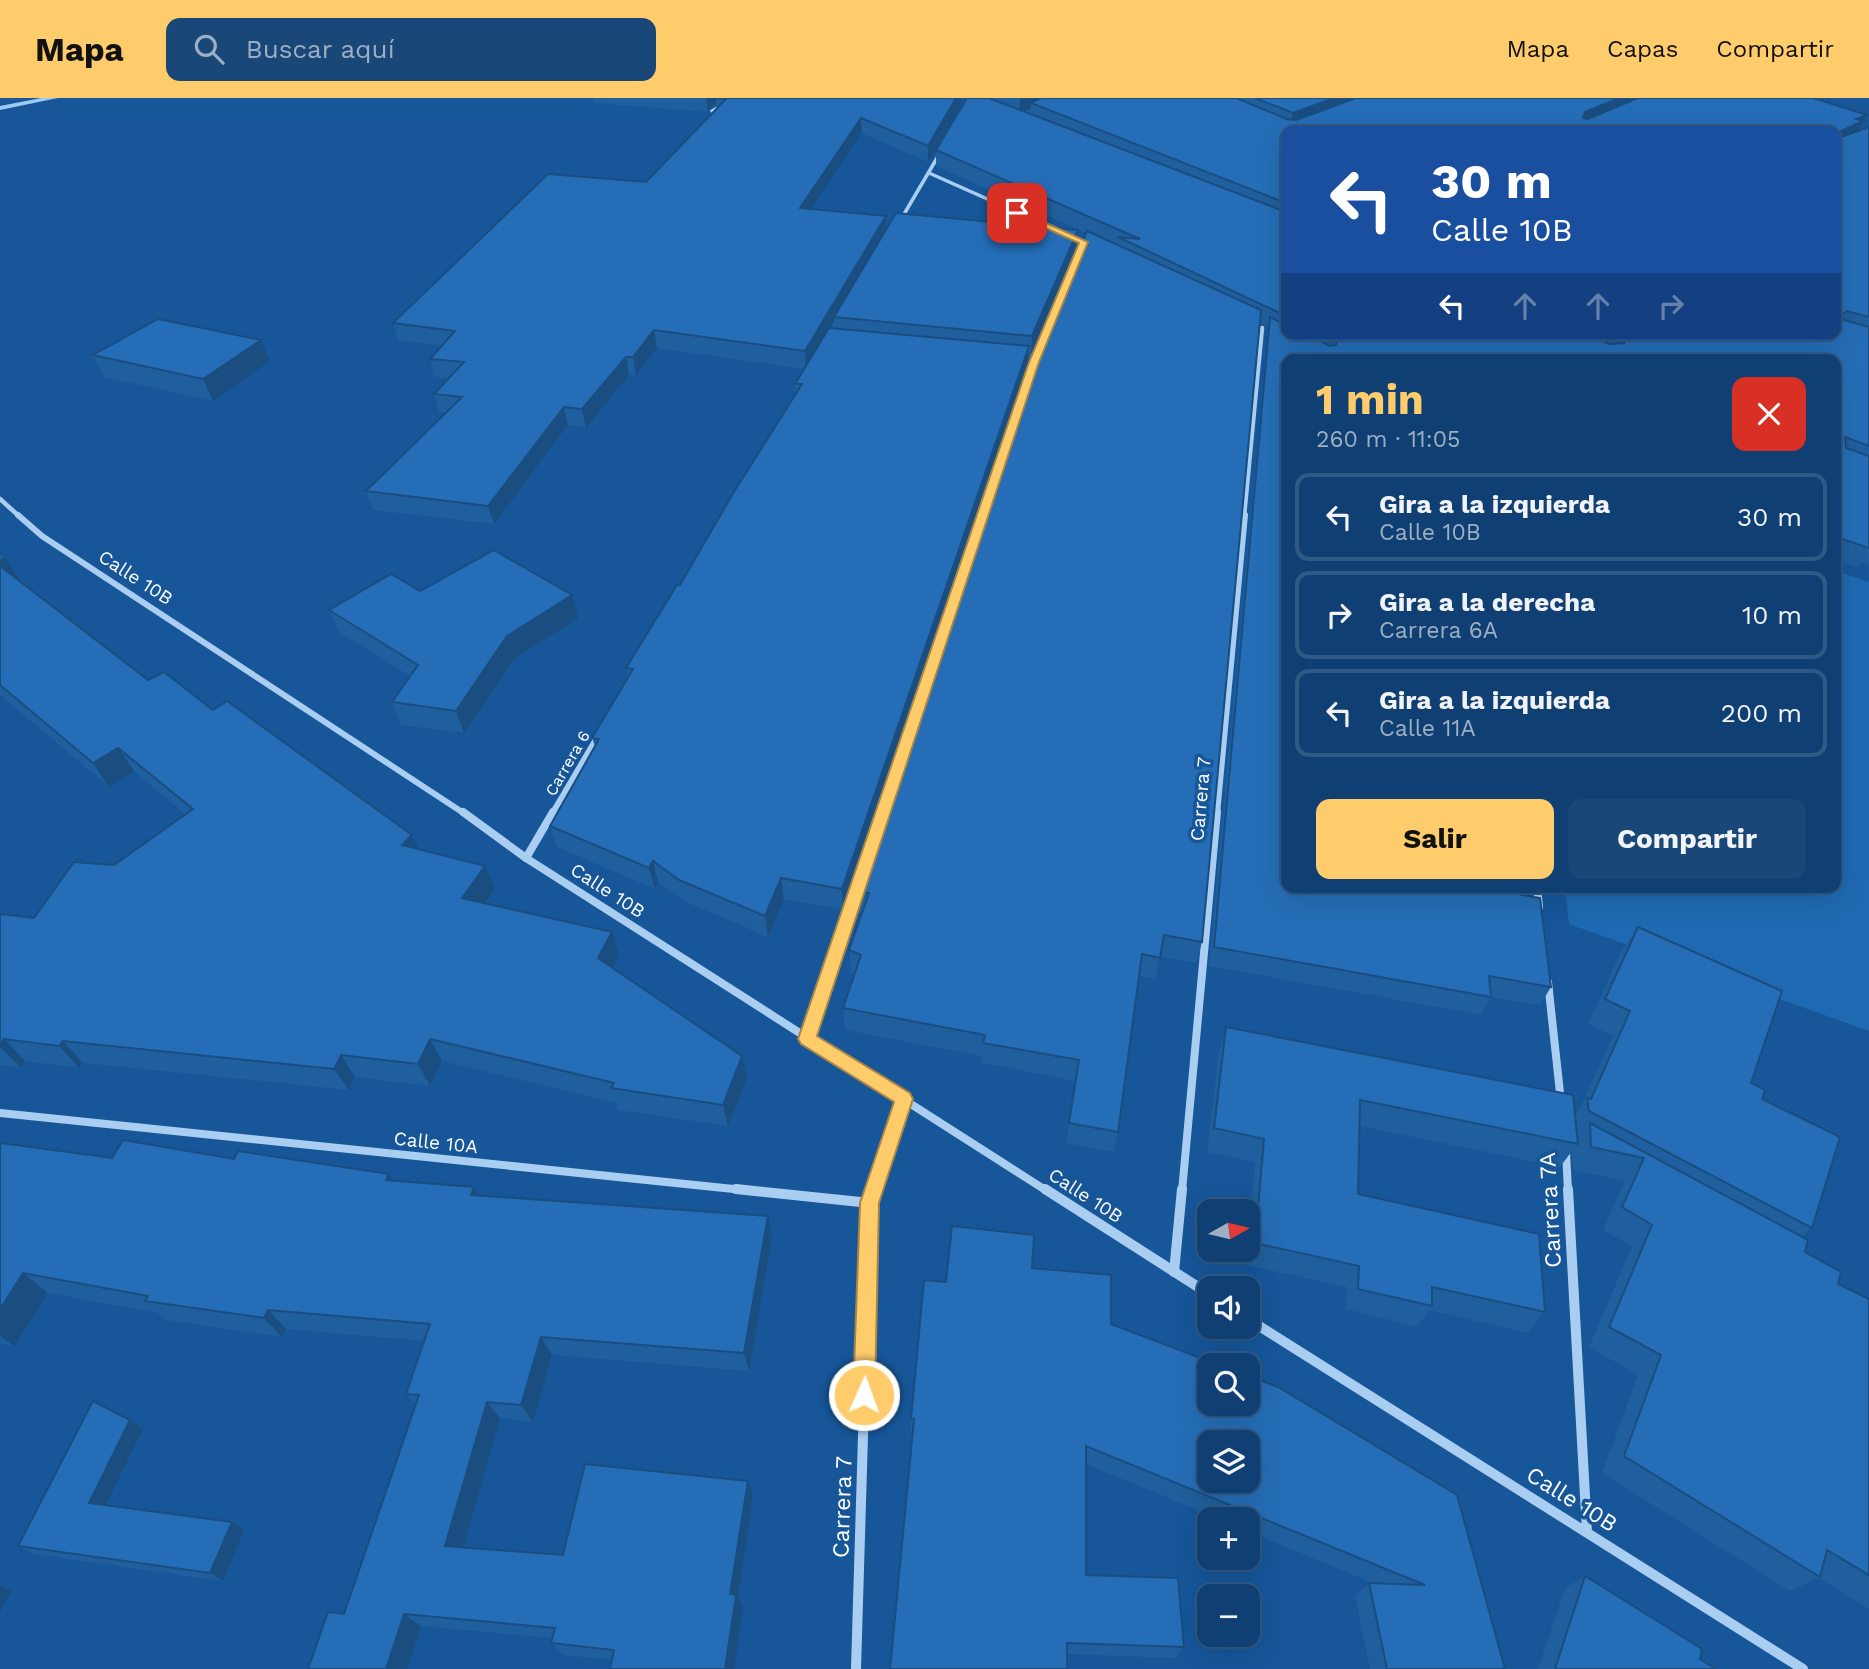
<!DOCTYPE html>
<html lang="es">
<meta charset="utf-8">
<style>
body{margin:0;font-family:"Work Sans",sans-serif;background:#194778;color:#f1f3f6;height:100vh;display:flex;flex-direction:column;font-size:26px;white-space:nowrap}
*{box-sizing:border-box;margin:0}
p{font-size:23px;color:#9cafc4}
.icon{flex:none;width:38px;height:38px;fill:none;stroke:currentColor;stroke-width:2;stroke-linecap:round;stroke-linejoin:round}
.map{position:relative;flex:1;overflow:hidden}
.side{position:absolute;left:1281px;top:256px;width:560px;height:539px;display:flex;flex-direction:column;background:#104073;border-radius:14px;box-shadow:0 7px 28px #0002,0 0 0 2px #305985}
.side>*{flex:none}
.hud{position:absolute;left:1281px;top:28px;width:560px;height:214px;border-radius:14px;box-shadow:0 7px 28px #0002,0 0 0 2px #305985;background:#1a4fa0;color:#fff;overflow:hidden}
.needle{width:46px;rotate:82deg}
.buttons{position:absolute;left:1197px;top:1101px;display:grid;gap:14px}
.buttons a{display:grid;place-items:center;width:63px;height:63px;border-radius:14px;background:#104073;box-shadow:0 7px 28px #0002,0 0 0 2px #305985;font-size:35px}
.pin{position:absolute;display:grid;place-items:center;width:60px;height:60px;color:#fff;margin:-30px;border-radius:14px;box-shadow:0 4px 10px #0006}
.me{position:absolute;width:77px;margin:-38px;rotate:2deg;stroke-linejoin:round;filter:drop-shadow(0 0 5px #0008)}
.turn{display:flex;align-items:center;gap:24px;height:147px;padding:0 35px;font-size:32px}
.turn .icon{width:91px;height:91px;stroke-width:2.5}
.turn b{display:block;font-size:49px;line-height:60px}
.lanes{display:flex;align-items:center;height:66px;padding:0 35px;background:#0003;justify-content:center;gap:35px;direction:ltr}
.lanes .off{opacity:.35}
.round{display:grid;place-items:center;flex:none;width:74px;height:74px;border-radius:14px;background:#194778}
.summary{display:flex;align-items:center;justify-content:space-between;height:119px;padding:0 35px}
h1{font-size:42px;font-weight:700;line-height:52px;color:#ffcc6b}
.primary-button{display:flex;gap:14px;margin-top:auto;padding:14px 35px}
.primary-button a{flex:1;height:80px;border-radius:14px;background:#ffcc6b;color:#111;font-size:28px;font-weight:700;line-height:80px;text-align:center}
.primary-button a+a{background:#194778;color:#f1f3f6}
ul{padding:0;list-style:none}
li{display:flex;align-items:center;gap:21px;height:88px;margin:0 14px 10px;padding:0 21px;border:4px solid #305985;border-radius:14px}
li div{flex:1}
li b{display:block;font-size:26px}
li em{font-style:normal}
header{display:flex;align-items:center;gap:42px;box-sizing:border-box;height:98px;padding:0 35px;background:#ffcc6b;color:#111}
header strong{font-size:33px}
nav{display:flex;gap:38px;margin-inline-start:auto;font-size:24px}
.search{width:490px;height:63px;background:#194778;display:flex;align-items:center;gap:18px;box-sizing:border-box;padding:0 24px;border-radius:14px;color:#9cafc4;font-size:26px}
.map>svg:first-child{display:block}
.green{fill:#1f69b2}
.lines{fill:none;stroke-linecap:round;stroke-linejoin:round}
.stream{fill:#9ccaf4;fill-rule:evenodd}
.street-far4{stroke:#aacef2;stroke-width:3.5}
.street-far3{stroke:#aacef2;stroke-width:4.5}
.street-far2{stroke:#aacef2;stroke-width:6}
.street-far1{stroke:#aacef2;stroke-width:8}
.street{stroke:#aacef2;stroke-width:10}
.wall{fill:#205f9d;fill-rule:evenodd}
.shaded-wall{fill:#1a4d80}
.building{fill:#256eb7;stroke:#1a4d80;stroke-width:2;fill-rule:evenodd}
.route{fill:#ffcc6b;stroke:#a68546;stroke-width:2}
.labels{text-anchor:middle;stroke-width:7;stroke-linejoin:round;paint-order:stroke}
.far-street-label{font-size:16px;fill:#fff;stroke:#165699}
.street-label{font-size:19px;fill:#fff;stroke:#165699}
.near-street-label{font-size:23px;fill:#fff;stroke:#165699}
</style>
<header>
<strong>Mapa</strong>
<div class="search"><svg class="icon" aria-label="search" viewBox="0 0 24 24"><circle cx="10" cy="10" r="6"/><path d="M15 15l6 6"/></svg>Buscar aquí</div>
<nav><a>Mapa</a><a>Capas</a><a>Compartir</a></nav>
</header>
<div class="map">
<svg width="1869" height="1571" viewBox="0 0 1869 1571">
<rect width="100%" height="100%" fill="#165699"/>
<!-- green -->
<path class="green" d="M1836,473L1869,484V933L1569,826L1565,789H1836Z"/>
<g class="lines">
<!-- stream -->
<path class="stream" d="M41,0H58L0,12V8Z"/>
<!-- street-far4 -->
<g class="street-far4">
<path d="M712,13L737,0"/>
<path d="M929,75L1059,133"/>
<path d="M900,123L940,55"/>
</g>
<!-- street-far3 -->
<g class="street-far3">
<path d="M0,401L20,419"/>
<path d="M1244,419L1262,230"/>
</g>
<!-- street-far2 -->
<g class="street-far2">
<path d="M18,417L42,438L465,716"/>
<path d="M552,716L598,638"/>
<path d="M1217,716L1245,417"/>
</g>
<!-- street-far1 -->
<g class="street-far1">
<path d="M463,714L526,760L1047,1093"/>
<path d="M526,760L553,714"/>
<path d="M1537,789L1539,809"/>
<path d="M1548,884L1561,1004"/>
<path d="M807,941L858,789"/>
<path d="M0,1015L753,1093"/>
<path d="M1566,1054L1568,1093"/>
<path d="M874,1093L904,1001"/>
<path d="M1182,1093L1217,714"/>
</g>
<!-- street -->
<g class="street">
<path d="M736,1091L870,1105"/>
<path d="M1045,1091L1209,1196"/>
<path d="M1568,1091L1587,1434"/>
<path d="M1174,1174L1182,1091"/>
<path d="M1248,1221L1803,1571"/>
<path d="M856,1571L870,1105L875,1091"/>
</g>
</g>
<!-- wall -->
<g class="wall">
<path d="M593,0H962V5L928,64L862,35L811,111L886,118V131L1076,152L1031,259H1028V268L843,812L784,801L768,839L684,803L658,784L655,791L557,749L550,728L595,648L592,640L628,580L626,570L680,487L796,295L795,286L804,271L657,250L636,277H629L586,330L568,327L494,426L373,412L366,393L446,315L439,314L434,296L449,280L435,279L430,261L441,248L398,242L393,225L646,84L717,10L716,6L710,9L708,14L594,5Z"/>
<path d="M967,0H1813L1867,17L1858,33L1869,29V467L1861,464L1858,470L1836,462V261H1286V789L1499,793L1551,889L1540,907L1491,899L1481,917L1209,868L1268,229L1260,225L1202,844L1196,865L1160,859L1155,881L1139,878L1118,1034L1113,1054L1066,1045L1075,983L982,965V958L845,932L843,910L855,875L851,874L849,852L862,815L856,814L855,792L1086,135L936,68V52ZM1286,33L1836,236H1286Z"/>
<path d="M93,257L270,263L213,303L104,279Z"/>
<path d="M0,456L5,459L19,483L148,582L213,612L418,751L485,768L495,791L485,805L619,857L612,870L742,958L747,980L728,1028L618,1012L616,1005L442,963L430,988L355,979L349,992L83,965L79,970L25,963L21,970L0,967V816L34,820L114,767L186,717L134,673L109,689L0,597Z"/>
<path d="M420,493L578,520L514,561L464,635L401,627L392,604L410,578L339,534L329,512Z"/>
<path d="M1638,829L1762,1001L1812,1130L1802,1138L1805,1154L1838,1186L1869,1201V1511L1819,1480L1790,1493L1602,1375L1638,1277L1589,1249L1632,1148L1603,1132L1625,1083L1573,1072L1572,1053L1560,1069L1359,1028L1358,1096L1545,1214L1527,1235L1429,1212L1417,1229L1346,1211L1347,1189L1246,1167L1255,1064L1207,1054L1219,953L1226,929L1575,1017L1580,1010L1613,938L1588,926L1621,854Z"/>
<path d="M0,1047L112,1060L234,1061L389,1076L394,1083L474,1089L479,1098L772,1138L749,1273L552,1257L533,1324L500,1320L463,1449L563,1457L753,1398L738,1499L743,1509L612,1562L564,1557L551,1545L552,1540L421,1528L344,1516L416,1307L406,1296L424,1243L286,1231L282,1239L166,1222L158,1215L48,1195L14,1248L0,1246Z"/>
<path d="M1032,1170L1111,1226L1248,1306L1505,1571H1370L1355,1498L1369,1485L1375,1486L1248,1433V1421H1219L1086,1366V1477L1184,1549L1176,1560L1067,1556L913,1337H911V1321L946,1184Z"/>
<path d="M143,1331L106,1407L244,1432L223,1483L33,1456L18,1448Z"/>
<path d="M1585,1478L1700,1561L1716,1571H1538L1565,1490Z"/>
</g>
<!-- shaded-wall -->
<g class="shaded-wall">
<path d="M706,0H727H716V6L710,9L708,14Z"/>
<path d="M956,0H962V5L928,64V48Z"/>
<path d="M1023,0H1053L1031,5V11L1019,16L1020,1Z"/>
<path d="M1334,0H1371L1290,30L1293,15Z"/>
<path d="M1619,0H1649L1579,29L1585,14Z"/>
<path d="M1867,17L1855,38L1836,47L1841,33L1856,21Z"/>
<path d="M861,20L862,35L801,126L800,110Z"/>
<path d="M886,118L887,134L834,219V223L806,271L805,253Z"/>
<path d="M1078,132L1076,152L1031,259L1032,238Z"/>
<path d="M654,232L657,250L636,277L633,259Z"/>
<path d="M261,242L270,263L213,303L203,281Z"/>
<path d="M1029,248L1028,268L843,812L842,791Z"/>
<path d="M626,259L629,277L586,330L582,311Z"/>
<path d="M564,309L568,327L494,426L488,408Z"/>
<path d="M5,459L20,483L10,488L0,472V462Z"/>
<path d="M572,497L578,520L514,561L464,635L456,613L507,538Z"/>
<path d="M118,650L134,673L109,689L93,665Z"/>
<path d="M412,737L423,760L402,747Z"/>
<path d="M653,763L658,784L655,791L649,770Z"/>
<path d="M485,768L495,791L472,824L462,800Z"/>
<path d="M781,780L784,801L768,839L765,818Z"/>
<path d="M612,834L619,857L605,883L598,860Z"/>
<path d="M4,941L25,963L21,970L0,949V947Z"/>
<path d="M430,941L442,963L430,988L418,966Z"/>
<path d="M63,943L83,965L79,970L59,948Z"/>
<path d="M341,957L355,979L349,992L334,971Z"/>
<path d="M742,958L747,980L728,1028L723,1007Z"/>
<path d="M389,1076L403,1097L386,1082Z"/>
<path d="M474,1089L485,1110L471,1097Z"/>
<path d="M768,1118L772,1138L749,1273L744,1255Z"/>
<path d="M23,1175L48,1195L14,1248L0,1238V1211Z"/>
<path d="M268,1212L286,1231L282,1239L264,1220Z"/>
<path d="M541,1239L552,1257L533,1324L521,1307Z"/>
<path d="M487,1304L500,1320L460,1461L445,1448Z"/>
<path d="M130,1322L143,1331L103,1413L89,1405Z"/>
<path d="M748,1383L753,1398L738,1499L743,1509L734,1571H725L730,1496Z"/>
<path d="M232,1424L244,1432L223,1483L210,1475Z"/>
<path d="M0,1487L11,1493L0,1514Z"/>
<path d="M404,1516L421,1528L407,1571H386Z"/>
</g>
<!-- building -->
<g class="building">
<path d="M716,0H956L928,48L861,20L800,110L886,118L805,253L654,232L633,259H626L582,311L564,309L488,408L366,393L462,299L434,296L464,264L430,261L455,233L393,225L548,76L646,84L726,1Z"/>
<path d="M967,0H989L1286,114V218L1118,139L1140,141L936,52Z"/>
<path d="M1041,0H1236L1287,21L1296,22L1356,0H1619L1585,14L1583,20L1588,21L1638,0H1813L1867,17L1856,21L1863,23L1841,33L1842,39L1869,29V219L1847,213L1841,218L1844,222L1869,229V348L1845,339L1846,350L1869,358V450L1836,439V261H1286V789H1498L1499,793L1540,800L1551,889L1489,878L1491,899L1214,849L1270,219L1286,227V236H1306L1330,248L1336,247L1337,242L1324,236H1590L1609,246L1624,245V241L1613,236H1836V33H1286V105L1031,5Z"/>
<path d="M1255,0H1334L1293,15Z"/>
<path d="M896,115L1078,132L1032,238L834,219Z"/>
<path d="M1087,133L1261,212L1202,844L1164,837L1160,860L1142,856L1118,1034L1069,1025L1079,962L983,945L985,937L843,910L861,857L849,852L869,795L855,792L1040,245Z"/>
<path d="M158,221L261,242L203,281L93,257Z"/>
<path d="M829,230L1029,248L842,791L781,780L765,818L679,782L653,763L649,770L550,728L599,641L592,640L633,571L626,570L677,487H680L732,397L802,286H795Z"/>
<path d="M494,452L572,497L507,538L456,613L392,604L418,567L329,512L391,476L420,493Z"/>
<path d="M0,468L148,582L164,574L213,612L227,603L412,737L402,747L485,768L462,800L612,834L598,860L742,958L723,1007L611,990L614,985L430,941L418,966L341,957L334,971L63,943L59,948L4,941L0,947V816L34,820L74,764L114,767L193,711L118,650L93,665L0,587Z"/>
<path d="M1638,829L1782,893L1751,985L1765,992L1762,1001L1840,1039L1812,1130L1589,1013L1587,1000L1591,1001L1630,913L1605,901Z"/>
<path d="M1226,929L1573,997L1578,1046L1360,1002L1358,1096L1539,1136L1545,1214L1432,1189V1208L1358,1191L1359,1168L1255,1145L1264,1041L1214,1030Z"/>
<path d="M1590,1025L1808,1142L1805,1154L1841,1174L1838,1186L1869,1201V1477L1827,1452L1820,1479L1624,1358L1661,1257L1609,1229L1652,1127L1622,1109L1644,1060L1591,1049Z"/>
<path d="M123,1042L234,1061L238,1053L389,1076L386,1082L474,1089L471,1097L768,1118L744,1255L541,1239L521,1307L487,1304L445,1448L563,1457L585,1366L748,1383L730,1496L736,1497L725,1571H610L614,1552L551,1545L555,1530L404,1516L386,1571H308L328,1514L344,1516L419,1297L406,1296L430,1226L268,1212L264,1220L145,1203L148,1198L23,1175L0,1211V1047L1,1045L112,1060Z"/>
<path d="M952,1128L1034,1137L1032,1170L1111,1177V1226L1219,1267H1209V1306H1248V1278L1278,1289L1457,1397L1505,1571H1387L1369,1485L1425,1487L1086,1348V1477L1178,1480L1184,1549L1067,1545V1571H890L914,1321H911L924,1182L946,1184ZM1209,1344H1248V1382H1209Z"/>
<path d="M93,1303L130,1322L89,1405L232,1424L210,1475L18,1448Z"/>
<path d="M1585,1478L1702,1551L1700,1561L1716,1571H1555Z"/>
</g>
<!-- route -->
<path class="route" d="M1014,113H1020L1088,144L1039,264L817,938L910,995L913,1001L879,1105L875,1297L872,1305L864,1308L857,1305L853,1297L860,1105L894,1004L801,946L798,941L1029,264L1079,145L1014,116Z"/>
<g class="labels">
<!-- far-street labels -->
<g class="far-street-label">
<text transform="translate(567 665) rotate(-60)" y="6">Carrera 6</text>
</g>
<!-- street labels -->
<g class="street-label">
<text transform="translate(136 479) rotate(33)" y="7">Calle 10B</text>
<text transform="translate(1200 701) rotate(-85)" y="7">Carrera 7</text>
<text transform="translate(608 792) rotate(33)" y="7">Calle 10B</text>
<text transform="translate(436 1044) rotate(6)" y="7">Calle 10A</text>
<text transform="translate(1086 1097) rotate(33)" y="7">Calle 10B</text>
</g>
<!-- near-street labels -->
<g class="near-street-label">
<text transform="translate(1550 1112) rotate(-93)" y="8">Carrera 7A</text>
<text transform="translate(1572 1401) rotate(32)" y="8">Calle 10B</text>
<text transform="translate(842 1409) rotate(-88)" y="8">Carrera 7</text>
</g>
</g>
</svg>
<div class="buttons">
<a><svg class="needle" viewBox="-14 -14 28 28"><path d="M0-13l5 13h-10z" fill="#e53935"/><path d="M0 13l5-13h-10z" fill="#9cafc4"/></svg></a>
<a><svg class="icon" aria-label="sound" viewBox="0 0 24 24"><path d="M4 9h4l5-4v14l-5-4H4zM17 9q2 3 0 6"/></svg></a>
<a><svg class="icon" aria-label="search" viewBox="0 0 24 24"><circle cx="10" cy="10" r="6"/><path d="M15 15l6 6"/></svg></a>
<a><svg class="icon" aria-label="layers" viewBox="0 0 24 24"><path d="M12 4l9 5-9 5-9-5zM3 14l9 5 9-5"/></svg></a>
<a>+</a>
<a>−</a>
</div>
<div class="pin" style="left:1017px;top:115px;background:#d93025"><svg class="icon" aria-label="arrive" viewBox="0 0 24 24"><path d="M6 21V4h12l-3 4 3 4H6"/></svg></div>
<svg class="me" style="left:864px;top:1297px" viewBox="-20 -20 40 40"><circle r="17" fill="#ffcc6b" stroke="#fff" stroke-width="3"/><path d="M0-11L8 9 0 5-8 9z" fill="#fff"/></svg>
<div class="hud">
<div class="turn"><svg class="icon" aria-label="left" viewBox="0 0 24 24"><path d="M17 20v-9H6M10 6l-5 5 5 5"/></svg><div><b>30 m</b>Calle 10B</div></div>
<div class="lanes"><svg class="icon" aria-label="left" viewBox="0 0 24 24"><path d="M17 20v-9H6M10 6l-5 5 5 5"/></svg><svg class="icon off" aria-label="ahead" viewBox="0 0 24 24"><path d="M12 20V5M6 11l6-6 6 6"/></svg><svg class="icon off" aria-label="ahead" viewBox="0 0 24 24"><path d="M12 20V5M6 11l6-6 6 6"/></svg><svg class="icon off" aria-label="right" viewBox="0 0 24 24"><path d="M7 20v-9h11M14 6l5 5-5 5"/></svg></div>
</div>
<section class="side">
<div class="summary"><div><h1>1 min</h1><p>260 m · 11:05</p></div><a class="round" style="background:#d93025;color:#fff"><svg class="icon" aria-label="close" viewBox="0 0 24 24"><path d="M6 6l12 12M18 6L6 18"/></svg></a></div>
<ul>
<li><svg class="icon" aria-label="left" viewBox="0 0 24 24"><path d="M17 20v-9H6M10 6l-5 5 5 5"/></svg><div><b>Gira a la izquierda</b><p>Calle 10B</p></div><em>30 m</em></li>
<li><svg class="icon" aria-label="right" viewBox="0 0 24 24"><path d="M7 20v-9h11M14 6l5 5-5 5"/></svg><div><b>Gira a la derecha</b><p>Carrera 6A</p></div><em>10 m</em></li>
<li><svg class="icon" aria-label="left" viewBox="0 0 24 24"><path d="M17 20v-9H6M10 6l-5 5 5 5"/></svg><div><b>Gira a la izquierda</b><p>Calle 11A</p></div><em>200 m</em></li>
</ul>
<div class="primary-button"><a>Salir</a><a>Compartir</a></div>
</section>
</div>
